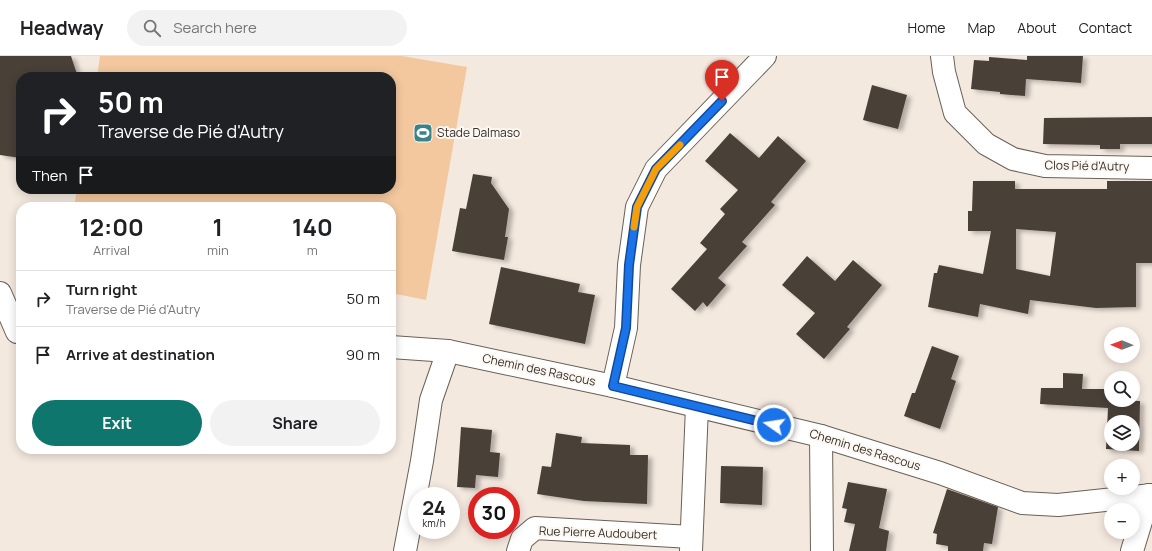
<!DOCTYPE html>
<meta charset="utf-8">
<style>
body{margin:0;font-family:Manrope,sans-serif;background:#f2f2f2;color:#202124;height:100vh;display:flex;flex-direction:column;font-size:15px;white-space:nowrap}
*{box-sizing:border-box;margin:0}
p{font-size:13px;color:#757577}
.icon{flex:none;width:22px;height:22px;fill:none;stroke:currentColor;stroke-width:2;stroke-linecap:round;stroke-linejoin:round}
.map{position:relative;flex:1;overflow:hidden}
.side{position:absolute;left:16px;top:146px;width:380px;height:252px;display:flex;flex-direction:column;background:#fff;border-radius:16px;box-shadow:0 2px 10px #0003}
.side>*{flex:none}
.banner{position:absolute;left:16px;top:16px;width:380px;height:122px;border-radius:16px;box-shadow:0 2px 10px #0003;background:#202124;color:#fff;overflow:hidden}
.needle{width:26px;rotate:271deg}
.controls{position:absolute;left:1104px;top:271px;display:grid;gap:8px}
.controls a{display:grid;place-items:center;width:36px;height:36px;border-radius:50%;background:#fff;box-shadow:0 2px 10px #0003;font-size:20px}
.speed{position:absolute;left:408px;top:431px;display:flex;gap:8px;font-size:20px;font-weight:700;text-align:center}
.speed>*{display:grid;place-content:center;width:52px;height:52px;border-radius:50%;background:#fff;box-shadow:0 2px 10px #0003;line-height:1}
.speed small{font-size:10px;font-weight:400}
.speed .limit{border:6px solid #d22;background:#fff;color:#111}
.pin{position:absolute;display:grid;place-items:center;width:34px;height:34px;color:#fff;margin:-41px -17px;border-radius:50% 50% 50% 0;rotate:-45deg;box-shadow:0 0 4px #0007}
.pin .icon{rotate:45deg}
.me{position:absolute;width:44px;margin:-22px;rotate:283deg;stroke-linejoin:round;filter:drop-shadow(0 0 3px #0008)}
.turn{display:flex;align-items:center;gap:14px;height:84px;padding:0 16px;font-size:18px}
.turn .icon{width:52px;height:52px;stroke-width:2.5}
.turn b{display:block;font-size:28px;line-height:34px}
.then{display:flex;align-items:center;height:38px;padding:0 16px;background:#0003;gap:8px;font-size:15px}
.eta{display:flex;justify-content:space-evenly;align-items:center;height:68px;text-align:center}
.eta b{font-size:24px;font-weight:700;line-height:28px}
.primary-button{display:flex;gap:8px;margin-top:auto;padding:8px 16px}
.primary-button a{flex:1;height:46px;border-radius:24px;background:#0f766e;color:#fff;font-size:16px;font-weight:700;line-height:46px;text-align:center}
.primary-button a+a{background:#f2f2f2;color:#202124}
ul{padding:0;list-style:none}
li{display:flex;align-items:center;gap:12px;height:56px;padding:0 16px;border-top:1px solid #e0e0e0}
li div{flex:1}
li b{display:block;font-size:15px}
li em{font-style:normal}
header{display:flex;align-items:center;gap:24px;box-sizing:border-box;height:56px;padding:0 20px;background:#fff;border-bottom:1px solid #e0e0e0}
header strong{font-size:19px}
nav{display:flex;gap:22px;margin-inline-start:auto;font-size:14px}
.search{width:280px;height:36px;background:#f2f2f2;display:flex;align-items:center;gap:10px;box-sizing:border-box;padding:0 14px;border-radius:22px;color:#757577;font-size:15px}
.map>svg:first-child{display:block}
.green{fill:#f3c89f}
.building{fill:#4a4139;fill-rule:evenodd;filter:url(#shadow)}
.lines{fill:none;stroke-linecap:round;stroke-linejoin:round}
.minor-casing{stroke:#696057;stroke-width:24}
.minor{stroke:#fff;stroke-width:22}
.route-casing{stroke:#114b97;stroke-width:10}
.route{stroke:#1a73e8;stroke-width:7}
.slow{stroke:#f59e0b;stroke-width:7}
.labels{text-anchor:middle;stroke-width:4;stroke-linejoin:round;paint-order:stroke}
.poi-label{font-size:12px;fill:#332f2b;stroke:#fdf7f1;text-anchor:start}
.street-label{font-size:12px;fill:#332f2b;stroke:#fdf7f1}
</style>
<header>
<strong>Headway</strong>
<div class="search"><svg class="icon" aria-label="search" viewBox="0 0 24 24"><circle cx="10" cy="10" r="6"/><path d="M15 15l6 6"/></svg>Search here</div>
<nav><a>Home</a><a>Map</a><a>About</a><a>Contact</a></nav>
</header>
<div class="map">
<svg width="1152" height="495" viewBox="0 0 1152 495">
<defs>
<filter id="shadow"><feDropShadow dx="4.5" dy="2.5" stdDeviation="2" flood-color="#0004"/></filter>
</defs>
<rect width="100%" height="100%" fill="#f4e9df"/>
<!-- green -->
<path class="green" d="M100,0H402L467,11L426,244L391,237V151H74L77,133H391V21H97Z"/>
<!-- building -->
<g class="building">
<path d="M0,0H71L78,21H21V102L0,99Z"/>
<path d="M1027,0H1083L1081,27L1026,23L1025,40L1000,38V36L971,33L974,4L989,5V1L1027,4Z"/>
<path d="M872,29L907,39L898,73L863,64Z"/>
<path d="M1152,61V88H1120V93H1100V89L1043,88L1044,62Z"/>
<path d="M730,77L759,102L778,80L806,105L771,146L775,149L742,186L747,190L718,222L726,229L707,251L703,246L695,255L671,233L707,193L700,187L725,158L720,153L738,134L705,105Z"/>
<path d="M473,118L492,121L491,127L509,153L505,181H508L504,204L452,195L460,152L466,153Z"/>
<path d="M973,125H1015V133H1107V125H1152V207H1136V251L1096,252L1030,244L1028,258L980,248L978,261L928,251L934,217H937L939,209L983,218L991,175H968V155H972ZM1016,173L1056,176L1050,220L1016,213Z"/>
<path d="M807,200L835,225L853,204L882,229L847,271L850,273L824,303L796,278L815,257L782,229Z"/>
<path d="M501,211L580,228L578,236L595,239L585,288L489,268Z"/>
<path d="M932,290L959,300L951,323L956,325L940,373L904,360L912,337H915Z"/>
<path d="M1063,317L1083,318L1082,333H1110L1109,344L1140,345L1139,395L1106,393L1108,352L1040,348L1041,332H1063ZM1111,366H1133V388H1111Z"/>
<path d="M461,371L492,374L490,396L500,397L498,421L476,419L475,432L457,431Z"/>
<path d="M556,377L582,381L581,387L630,389V399H648L647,448L584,445L537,438L542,410L551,411Z"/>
<path d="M721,410L763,411L762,449L720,447Z"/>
<path d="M848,426L887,433L879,472L889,475L886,495H849L855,468L844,466L847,453L842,452Z"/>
<path d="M947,433L998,451L992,488L984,487L983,495H948V490L936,488L937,478L933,477Z"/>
</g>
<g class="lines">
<defs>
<g id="minor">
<path d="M942,0L944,16L955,57L986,88L1013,103L1045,110L1152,112"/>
<path d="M0,237L17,276"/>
<path d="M391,291L448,295L613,330L821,380L940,417L1022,447L1058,449L1152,439"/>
<path d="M613,330L626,272L629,209L637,151L656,113L765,0"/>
<path d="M821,380L822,495"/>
<path d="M405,495L422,405L431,344L448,295"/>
<path d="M518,495L522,483L535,472L691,481"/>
<path d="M691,495L697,351"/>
<path d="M1132,495L1149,439"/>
</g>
</defs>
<!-- minor casing -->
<use href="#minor" class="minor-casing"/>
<!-- minor -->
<use href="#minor" class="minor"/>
</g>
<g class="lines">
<defs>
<path id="route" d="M722,45L656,113L637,151L629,209L626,272L613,330L774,369"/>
</defs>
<!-- route casing -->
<use href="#route" class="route-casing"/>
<!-- route -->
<use href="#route" class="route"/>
<!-- slow -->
<path class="slow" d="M634,171L637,151L656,113L680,89"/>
</g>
<!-- icons -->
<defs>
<symbol id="stadium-square" viewBox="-11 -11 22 22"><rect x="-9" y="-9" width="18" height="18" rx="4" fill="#3a8388" stroke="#fdf7f1"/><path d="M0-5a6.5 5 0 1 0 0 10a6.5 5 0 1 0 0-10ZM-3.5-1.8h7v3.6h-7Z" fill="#fff"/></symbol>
</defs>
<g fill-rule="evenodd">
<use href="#stadium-square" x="412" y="66" width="22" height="22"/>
</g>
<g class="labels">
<!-- poi labels -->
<g class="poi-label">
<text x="437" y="81">Stade Dalmaso</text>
</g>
<!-- street labels -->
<g class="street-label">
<text transform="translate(1087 110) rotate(1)" y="4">Clos Pié d'Autry</text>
<text transform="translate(539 314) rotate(12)" y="4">Chemin des Rascous</text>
<text transform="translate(865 394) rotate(17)" y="4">Chemin des Rascous</text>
<text transform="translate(598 477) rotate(2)" y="4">Rue Pierre Audoubert</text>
</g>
</g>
</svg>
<div class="controls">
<a><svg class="needle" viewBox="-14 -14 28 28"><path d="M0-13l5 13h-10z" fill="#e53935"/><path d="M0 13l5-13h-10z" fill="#757577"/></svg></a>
<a><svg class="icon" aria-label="search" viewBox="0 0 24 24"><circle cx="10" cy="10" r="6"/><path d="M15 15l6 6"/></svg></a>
<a><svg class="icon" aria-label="layers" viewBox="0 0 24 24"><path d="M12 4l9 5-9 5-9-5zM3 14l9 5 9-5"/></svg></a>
<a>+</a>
<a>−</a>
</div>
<div class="speed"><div>24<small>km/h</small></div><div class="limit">30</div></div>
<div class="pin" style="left:722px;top:45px;background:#d93025"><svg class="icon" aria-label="arrive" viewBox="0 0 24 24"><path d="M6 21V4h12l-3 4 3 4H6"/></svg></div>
<svg class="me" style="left:774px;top:369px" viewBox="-20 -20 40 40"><circle r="17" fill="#1a73e8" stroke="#fff" stroke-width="3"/><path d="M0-11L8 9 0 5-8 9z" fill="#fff"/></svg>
<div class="banner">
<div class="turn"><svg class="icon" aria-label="right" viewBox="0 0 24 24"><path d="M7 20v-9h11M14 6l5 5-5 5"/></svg><div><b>50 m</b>Traverse de Pié d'Autry</div></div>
<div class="then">Then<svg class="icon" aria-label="arrive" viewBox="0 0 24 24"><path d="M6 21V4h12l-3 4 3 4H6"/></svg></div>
</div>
<section class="side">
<div class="eta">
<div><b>12:00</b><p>Arrival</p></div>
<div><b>1</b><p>min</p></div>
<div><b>140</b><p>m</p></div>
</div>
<ul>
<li><svg class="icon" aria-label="right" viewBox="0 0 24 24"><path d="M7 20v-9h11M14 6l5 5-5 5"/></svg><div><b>Turn right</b><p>Traverse de Pié d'Autry</p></div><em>50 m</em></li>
<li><svg class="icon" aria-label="arrive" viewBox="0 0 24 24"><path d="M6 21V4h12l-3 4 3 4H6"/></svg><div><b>Arrive at destination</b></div><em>90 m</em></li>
</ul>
<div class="primary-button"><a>Exit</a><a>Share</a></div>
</section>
</div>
